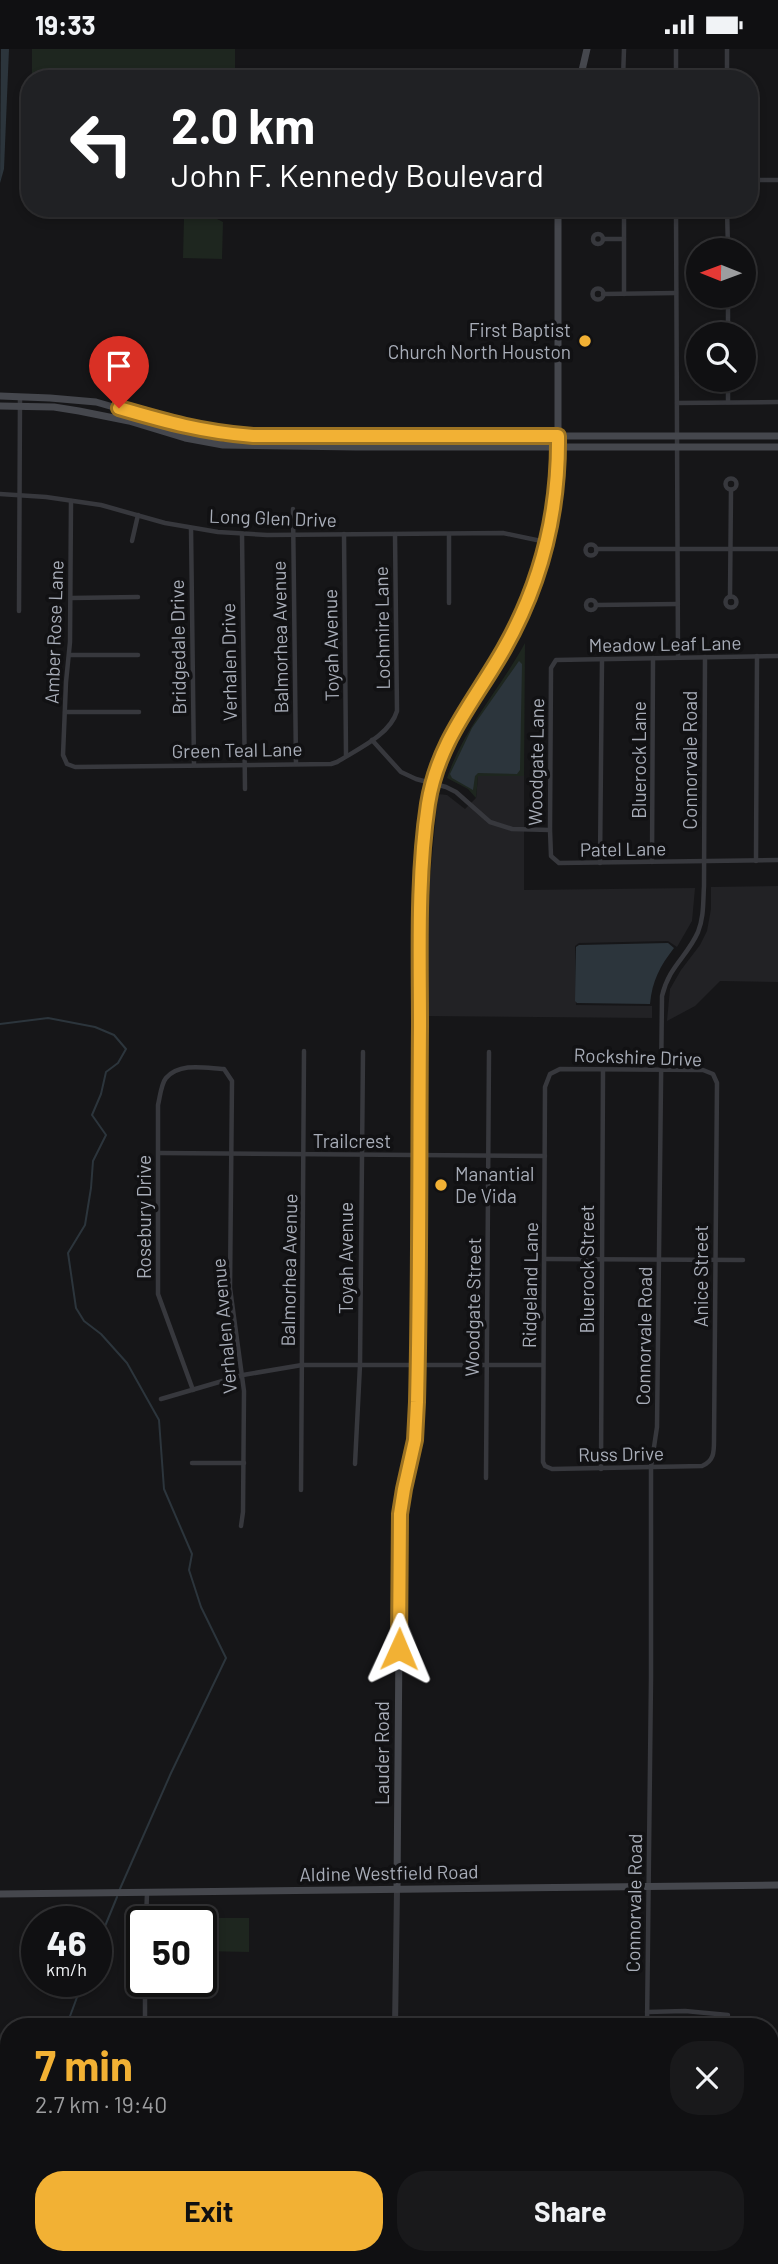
<!DOCTYPE html>
<meta charset="utf-8">
<style>
body{margin:0;font-family:Barlow,sans-serif;background:#19191b;color:#f1f3f6;height:100vh;display:flex;flex-direction:column;font-size:26px;white-space:nowrap}
*{box-sizing:border-box;margin:0}
p{font-size:23px;color:#9c9d9f}
.icon{flex:none;width:38px;height:38px;fill:none;stroke:currentColor;stroke-width:2;stroke-linecap:round;stroke-linejoin:round}
.map{position:relative;flex:1;overflow:hidden}
.panel{position:absolute;left:0px;top:1969px;width:779px;height:247px;display:flex;flex-direction:column;background:#101012;border-radius:28px 28px 0 0;box-shadow:0 4px 10px #0003,0 0 0 2px #303032}
.panel>*{flex:none}
.banner{position:absolute;left:21px;top:21px;width:737px;height:147px;border-radius:28px;box-shadow:0 4px 10px #0003,0 0 0 2px #303032;background:#202124;color:#fff;overflow:hidden}
.needle{width:46px;rotate:271deg}
.tools{position:absolute;left:686px;top:189px;display:grid;gap:14px}
.tools a{display:grid;place-items:center;width:70px;height:70px;border-radius:50%;background:#101012;box-shadow:0 4px 10px #0003,0 0 0 2px #303032;font-size:35px}
.speed{position:absolute;left:21px;top:1857px;display:flex;gap:14px;font-size:35px;font-weight:700;text-align:center}
.speed>*{display:grid;place-content:center;width:91px;height:91px;border-radius:50%;background:#101012;box-shadow:0 4px 10px #0003,0 0 0 2px #303032;line-height:1}
.speed small{font-size:18px;font-weight:400}
.speed .limit{border:4px solid #111;border-radius:10px;background:#fff;color:#111}
.pin{position:absolute;display:grid;place-items:center;width:60px;height:60px;color:#fff;margin:-72px -30px;border-radius:50% 50% 50% 0;rotate:-45deg;box-shadow:0 0 7px #0007}
.pin .icon{rotate:45deg}
.me{position:absolute;width:77px;margin:-38px;rotate:1deg;stroke-linejoin:round;filter:drop-shadow(0 0 5px #0008)}
.turn{display:flex;align-items:center;gap:24px;height:147px;padding:0 35px;font-size:32px}
.turn .icon{width:91px;height:91px;stroke-width:2.5}
.turn b{display:block;font-size:49px;line-height:60px}
.round{display:grid;place-items:center;flex:none;width:74px;height:74px;border-radius:28px;background:#19191b}
.headline{display:flex;align-items:center;justify-content:space-between;height:119px;padding:0 35px}
h1{font-size:42px;font-weight:700;line-height:52px;color:#f2b134}
.primary-button{display:flex;gap:14px;margin-top:auto;padding:14px 35px}
.primary-button a{flex:1;height:80px;border-radius:28px;background:#f2b134;color:#111;font-size:28px;font-weight:700;line-height:80px;text-align:center}
.primary-button a+a{background:#19191b;color:#f1f3f6}
.status{display:flex;justify-content:space-between;align-items:center;height:49px;padding:0 35px;background:#101012;direction:ltr}
.status svg{height:19px;fill:currentColor}
.map>svg:first-child{display:block}
.built{fill:#222225}
.green{fill:#1e261f}
.water{fill:#2c353c}
.lines{fill:none;stroke-linecap:round;stroke-linejoin:round}
.stream{stroke:#2c353c;stroke-width:2}
.minor{stroke:#37383d;stroke-width:4.5}
.tertiary{stroke:#37383d;stroke-width:6}
.secondary{stroke:#45474d;stroke-width:7}
.route-casing{stroke:#9d7322;stroke-width:18}
.route{stroke:#f2b134;stroke-width:12}
.poi-dot{fill:#f2b134;stroke:#111113;stroke-width:2.5}
.labels{text-anchor:middle;stroke-width:7;stroke-linejoin:round;paint-order:stroke}
.poi-label{font-size:19px;fill:#a8adb8;stroke:#111113;text-anchor:end}
.street-label{font-size:19px;fill:#a8adb8;stroke:#111113}
</style>
<div class="status"><b>19:33</b><svg viewBox="0 0 49 12"><path d="M0 12V9h3v3zM5 12V6h3v6zM10 12V3h3v9zM15 12V0h3v12zM26 1h20v11H26zM47 4h2v5h-2z"/></svg></div>
<div class="map">
<svg width="778" height="2215" viewBox="0 0 778 2215">
<rect width="100%" height="100%" fill="#161618"/>
<!-- built -->
<g class="built">
<path d="M478,726L524,727V841L695,839L692,872L677,898L668,892L579,894L575,897L576,956L652,957V969L426,967L429,840L438,745L447,746L465,760L476,749Z"/>
<path d="M778,837V933L720,932L695,957L667,972L670,940L681,921L700,896L707,882L711,860V838Z"/>
<path d="M771,2020H778V2215H769Z"/>
<rect x="399" y="2207" width="238" height="8"/>
</g>
<!-- green -->
<g class="green">
<rect x="32" y="0" width="203" height="30"/>
<path d="M184,169L217,170L223,173L222,210L183,209Z"/>
<path d="M525,594L524,727H478L476,749L468,740L447,729C464,678 500,640 525,594Z"/>
<path d="M191,1869H249V1903L201,1902V1872H191Z"/>
</g>
<!-- water -->
<g class="water">
<path d="M1,0H9L4,120L0,134Z"/>
<path d="M519,612L522,615L520,721L517,725L478,724L475,727L473,741L452,729L450,725L472,679Z"/>
<path d="M668,894L674,899C660,917 652,932 650,955L577,954L575,952L576,898L579,896Z"/>
</g>
<g class="lines">
<!-- stream -->
<g class="stream">
<path d="M0,975L48,969L95,978L114,986L126,1000L118,1014L106,1023L101,1045L92,1066L106,1086L93,1112L91,1139L85,1176L68,1204L76,1259L84,1272L101,1285L127,1314L159,1371L164,1440L192,1505L189,1521L201,1558L226,1609L171,1724L119,1842"/>
<path d="M96,1899L117,1848"/>
<path d="M66,1978L83,1932"/>
<path d="M51,2207L52,2215"/>
</g>
<!-- minor -->
<g class="minor">
<path d="M727,0V30"/>
<path d="M623,30L624,0"/>
<path d="M676,30V0"/>
<path d="M749,131H778"/>
<path d="M624,159V245"/>
<path d="M676,159L678,608"/>
<path d="M727,159L728,201"/>
<circle cx="598" cy="190" r="5"/>
<path d="M603,190H624"/>
<circle cx="598" cy="245" r="5.5"/>
<path d="M603,245L676,244"/>
<path d="M728,247V285"/>
<path d="M728,331V353"/>
<path d="M677,354L778,353"/>
<circle cx="731" cy="435" r="5.5"/>
<path d="M0,445L46,448L101,456L165,474L218,483L267,486L503,484L546,493"/>
<path d="M71,452L70,593L66,633L63,706L67,715L75,718L331,715L337,713C358,700 390,686 397,662L395,485"/>
<path d="M293,460L296,715"/>
<path d="M191,479L194,716"/>
<path d="M242,485L245,740"/>
<path d="M344,485L346,706"/>
<path d="M132,492L138,466"/>
<circle cx="591" cy="501" r="5.5"/>
<path d="M596,500H778"/>
<circle cx="731" cy="553" r="5.5"/>
<path d="M730,548L731,441"/>
<path d="M71,549L138,548"/>
<circle cx="591" cy="556" r="5"/>
<path d="M449,554V485"/>
<path d="M596,556L678,555"/>
<path d="M19,562L20,348"/>
<path d="M70,606H138"/>
<path d="M778,607L556,611L551,619L550,781L551,807L559,814L778,811"/>
<path d="M65,663H139"/>
<path d="M372,691L401,723L416,730L446,738L456,743L490,773L512,780L550,781"/>
<path d="M756,812L757,607"/>
<path d="M652,813L653,609"/>
<path d="M600,814L602,610"/>
<path d="M560,1020L703,1021L713,1025L717,1034L714,1392C714,1403 714,1412 702,1417L552,1420L545,1417L543,1413L545,1038L550,1025Z"/>
<path d="M159,1104L545,1107"/>
<path d="M545,1210L743,1211"/>
<path d="M193,1341L158,1245V1056C160,1048 161,1035 166,1029C180,1013 205,1019 224,1020L232,1032L230,1239L244,1342L243,1463L241,1477"/>
<path d="M161,1350L243,1326L302,1316H543"/>
<path d="M192,1414H244"/>
<path d="M355,1415L360,1316L363,1003"/>
<path d="M601,1420L603,1021"/>
<path d="M486,1429L489,1003"/>
<path d="M301,1441L304,1002"/>
<path d="M146,1872L147,1844"/>
<path d="M647,1963L685,1962L728,1966"/>
<path d="M145,1978V1932"/>
<path d="M647,1978L651,1629V1418L657,1378L662,947C669,917 687,908 698,883C704,868 703,853 704,837L705,608"/>
<path d="M142,2215V2207"/>
<path d="M643,2215V2207"/>
</g>
<!-- tertiary -->
<g class="tertiary">
<path d="M395,1978L397,1840"/>
<path d="M392,2215V2207"/>
</g>
<!-- secondary -->
<g class="secondary">
<path d="M580,30L587,0"/>
<path d="M0,347L50,349L96,353L183,378L224,385L253,387H778"/>
<path d="M0,357L54,358L79,362L129,372L185,389L223,396L356,398H778"/>
<path d="M397,1840L400,1465L415,1391L417,1353L420,866L428,755L436,719L453,680L505,598L526,556L539,522L555,458L558,398V159"/>
<path d="M0,1845L778,1836"/>
</g>
</g>
<g class="lines">
<defs>
<path id="route" d="M119,359C167,373 202,383 253,387H558C559,463 542,533 504,600C474,653 438,692 428,755C417,828 420,904 420,977C419,1103 420,1228 417,1353L415,1391L404,1440L400,1465L399,1600"/>
</defs>
<!-- route casing -->
<use href="#route" class="route-casing"/>
<!-- route -->
<use href="#route" class="route"/>
</g>
<!-- markers -->
<g class="poi-dot">
<circle cx="585" cy="292" r="7"/>
<circle cx="441" cy="1136" r="7"/>
</g>
<g class="labels">
<!-- poi labels -->
<g class="poi-label">
<text x="571" y="288">First Baptist<tspan x="571" dy="22">Church North Houston</tspan></text>
<text x="455" y="1132" text-anchor="start">Manantial<tspan x="455" dy="22">De Vida</tspan></text>
</g>
<!-- street labels -->
<g class="street-label">
<text transform="translate(273 469) rotate(2)" y="7">Long Glen Drive</text>
<text transform="translate(382 579) rotate(-91)" y="7">Lochmire Lane</text>
<text transform="translate(54 583) rotate(-88)" y="7">Amber Rose Lane</text>
<text transform="translate(280 588) rotate(-91)" y="7">Balmorhea Avenue</text>
<text transform="translate(665 595) rotate(-1)" y="7">Meadow Leaf Lane</text>
<text transform="translate(331 596) rotate(-91)" y="7">Toyah Avenue</text>
<text transform="translate(178 598) rotate(-91)" y="7">Bridgedale Drive</text>
<text transform="translate(229 613) rotate(-91)" y="7">Verhalen Drive</text>
<text transform="translate(237 701) rotate(-1)" y="7">Green Teal Lane</text>
<text transform="translate(639 711) rotate(-90)" y="7">Bluerock Lane</text>
<text transform="translate(690 711) rotate(-90)" y="7">Connorvale Road</text>
<text transform="translate(536 713) rotate(-89)" y="7">Woodgate Lane</text>
<text transform="translate(623 800) rotate(-1)" y="7">Patel Lane</text>
<text transform="translate(638 1008) rotate(2)" y="7">Rockshire Drive</text>
<text x="352" y="1099">Trailcrest</text>
<text transform="translate(144 1168) rotate(-90)" y="7">Rosebury Drive</text>
<text transform="translate(346 1209) rotate(-90)" y="7">Toyah Avenue</text>
<text transform="translate(587 1220) rotate(-90)" y="7">Bluerock Street</text>
<text transform="translate(289 1221) rotate(-89)" y="7">Balmorhea Avenue</text>
<text transform="translate(701 1227) rotate(-90)" y="7">Anice Street</text>
<text transform="translate(530 1236) rotate(-89)" y="7">Ridgeland Lane</text>
<text transform="translate(473 1258) rotate(-89)" y="7">Woodgate Street</text>
<text transform="translate(224 1277) rotate(-95)" y="7">Verhalen Avenue</text>
<text transform="translate(644 1287) rotate(-89)" y="7">Connorvale Road</text>
<text transform="translate(621 1405) rotate(-1)" y="7">Russ Drive</text>
<text transform="translate(382 1704) rotate(-90)" y="7">Lauder Road</text>
<text transform="translate(389 1824) rotate(-1)" y="7">Aldine Westfield Road</text>
<text transform="translate(634 1854) rotate(-89)" y="7">Connorvale Road</text>
</g>
</g>
</svg>
<div class="tools">
<a><svg class="needle" viewBox="-14 -14 28 28"><path d="M0-13l5 13h-10z" fill="#e53935"/><path d="M0 13l5-13h-10z" fill="#9c9d9f"/></svg></a>
<a><svg class="icon" aria-label="search" viewBox="0 0 24 24"><circle cx="10" cy="10" r="6"/><path d="M15 15l6 6"/></svg></a>
</div>
<div class="speed"><div>46<small>km/h</small></div><div class="limit">50</div></div>
<div class="pin" style="left:119px;top:359px;background:#d93025"><svg class="icon" aria-label="arrive" viewBox="0 0 24 24"><path d="M6 21V4h12l-3 4 3 4H6"/></svg></div>
<svg class="me" style="left:399px;top:1600px" viewBox="-20 -20 40 40"><path d="M0-17L14 15 0 8-14 15z" fill="#f2b134" stroke="#fff" stroke-width="4"/></svg>
<div class="banner">
<div class="turn"><svg class="icon" aria-label="left" viewBox="0 0 24 24"><path d="M17 20v-9H6M10 6l-5 5 5 5"/></svg><div><b>2.0 km</b>John F. Kennedy Boulevard</div></div>
</div>
<section class="panel">
<div class="headline"><div><h1>7 min</h1><p>2.7 km · 19:40</p></div><a class="round"><svg class="icon" aria-label="close" viewBox="0 0 24 24"><path d="M6 6l12 12M18 6L6 18"/></svg></a></div>
<div class="primary-button"><a>Exit</a><a>Share</a></div>
</section>
</div>
